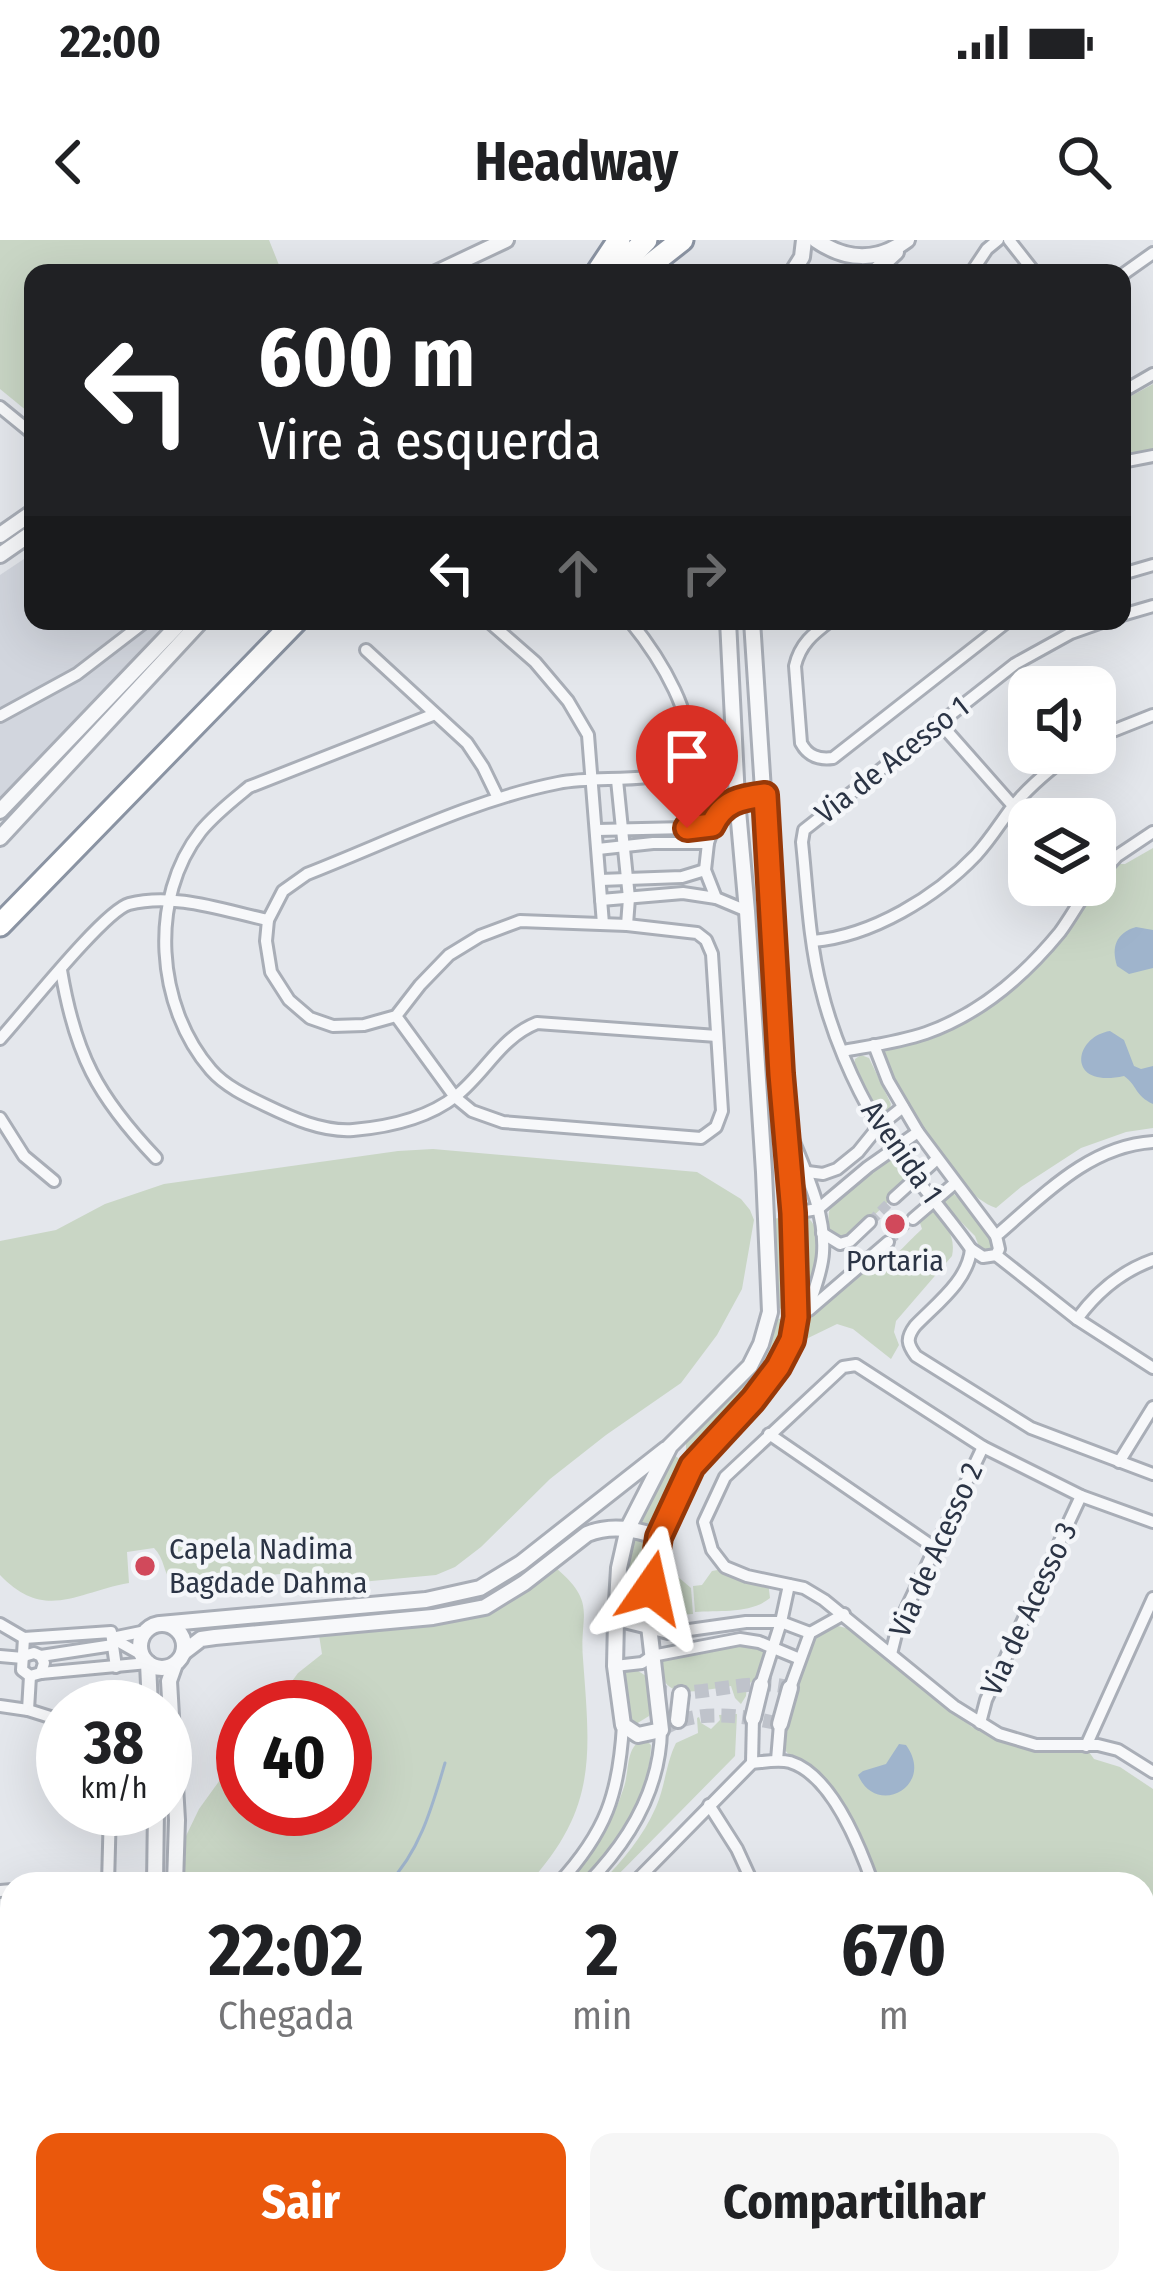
<!DOCTYPE html>
<html lang="pt">
<meta charset="utf-8">
<style>
body{margin:0;font-family:"Fira Sans Condensed",sans-serif;background:#f6f6f6;color:#202124;height:100vh;display:flex;flex-direction:column;font-size:45px;white-space:nowrap}
*{box-sizing:border-box;margin:0}
p{font-size:39px;color:#757577}
.icon{flex:none;width:66px;height:66px;fill:none;stroke:currentColor;stroke-width:2;stroke-linecap:round;stroke-linejoin:round}
.map{position:relative;flex:1;overflow:hidden}
.side{position:absolute;left:0px;top:1632px;width:1155px;height:423px;display:flex;flex-direction:column;background:#fff;border-radius:36px 36px 0 0;box-shadow:0 12px 48px #0002}
.side>*{flex:none}
.guide{position:absolute;left:24px;top:24px;width:1107px;height:366px;border-radius:24px;box-shadow:0 12px 48px #0002;background:#202124;color:#fff;overflow:hidden}
.fabs{position:absolute;left:1008px;top:426px;display:grid;gap:24px}
.fabs a{display:grid;place-items:center;width:108px;height:108px;border-radius:24px;background:#fff;box-shadow:0 12px 48px #0002;font-size:60px}
.speed{position:absolute;left:36px;top:1440px;display:flex;gap:24px;font-size:60px;font-weight:700;text-align:center}
.speed>*{display:grid;place-content:center;width:156px;height:156px;border-radius:50%;background:#fff;box-shadow:0 12px 48px #0002;line-height:1}
.speed small{font-size:30px;font-weight:400}
.speed .limit{border:18px solid #d22;background:#fff;color:#111}
.pin{position:absolute;display:grid;place-items:center;width:102px;height:102px;color:#fff;margin:-123px -51px;border-radius:50% 50% 50% 0;rotate:-45deg;box-shadow:0 0 12px #0007}
.pin .icon{rotate:45deg}
.me{position:absolute;width:132px;margin:-66px;rotate:11deg;stroke-linejoin:round;filter:drop-shadow(0 0 9px #0008)}
.turn{display:flex;align-items:center;gap:42px;height:252px;padding:0 36px;font-size:54px}
.turn .icon{width:156px;height:156px;stroke-width:2.5}
.turn b{display:block;font-size:84px;line-height:102px}
.lanes{display:flex;align-items:center;height:114px;padding:0 36px;background:#0003;justify-content:center;gap:60px;direction:ltr}
.lanes .off{opacity:.35}
.eta{display:flex;justify-content:space-evenly;align-items:center;height:204px;text-align:center}
.eta b{font-size:72px;font-weight:700;line-height:84px}
.cta{display:flex;gap:24px;margin-top:auto;padding:24px 36px}
.cta a{flex:1;height:138px;border-radius:24px;background:#ea580c;color:#fff;font-size:48px;font-weight:700;line-height:138px;text-align:center}
.cta a+a{background:#f6f6f6;color:#202124}
.status{display:flex;justify-content:space-between;align-items:center;height:84px;padding:0 60px;background:#fff;direction:ltr}
.status svg{height:33px;fill:currentColor}
header{display:flex;justify-content:space-between;align-items:center;height:156px;padding:0 36px;background:#fff;font-size:54px;font-weight:700}
.map>svg:first-child{display:block}
.built{fill:#d2d6de}
.green{fill:#c9d6c5}
.water{fill:#9fb4cc}
.lines{fill:none;stroke-linecap:round;stroke-linejoin:round}
.stream{stroke:#9fb4cc;stroke-width:3}
.minor-tunnel{stroke:#bfc3cb;stroke-width:10;stroke-dasharray:10 5;stroke-linecap:butt}
.tertiary-tunnel{stroke:#bfc3cb;stroke-width:14;stroke-dasharray:14 7;stroke-linecap:butt}
.minor-casing{stroke:#a9aeb7;stroke-width:16}
.tertiary-casing{stroke:#a9aeb7;stroke-width:20}
.motorway-casing{stroke:#8b94a3;stroke-width:27}
.minor{stroke:#f7f8fa;stroke-width:10}
.tertiary{stroke:#f7f8fa;stroke-width:14}
.motorway{stroke:#fff;stroke-width:21}
.route-casing{stroke:#983908;stroke-width:30}
.route{stroke:#ea580c;stroke-width:21}
.poi-dot{fill:#d1495b;stroke:#f4f6f9;stroke-width:4.5}
.labels{text-anchor:middle;stroke-width:9;stroke-linejoin:round;paint-order:stroke}
.street-label{font-size:30px;fill:#2b3445;stroke:#f4f6f9}
.poi-label{font-size:30px;fill:#2b3445;stroke:#f4f6f9}
</style>
<div class="status"><b>22:00</b><svg viewBox="0 0 49 12"><path d="M0 12V9h3v3zM5 12V6h3v6zM10 12V3h3v9zM15 12V0h3v12zM26 1h20v11H26zM47 4h2v5h-2z"/></svg></div>
<header><svg class="icon" aria-label="back" viewBox="0 0 24 24"><path d="M15 5l-7 7 7 7"/></svg>Headway<svg class="icon" aria-label="search" viewBox="0 0 24 24"><circle cx="10" cy="10" r="6"/><path d="M15 15l6 6"/></svg></header>
<div class="map">
<svg width="1153" height="2054" viewBox="0 0 1153 2054">
<rect width="100%" height="100%" fill="#e4e7ec"/>
<!-- built -->
<path class="built" d="M33,313V381H171L0,560V335Z"/>
<!-- green -->
<g class="green">
<path d="M0,0H269L281,30L287,33H33V176L0,149Z"/>
<path d="M1153,144V210L1122,215V161Z"/>
<path d="M1153,608V888L1126,892L1081,908L1021,947L996,968C952,952 900,859 882,816L888,807L1002,754L1114,624H1125Z"/>
<path d="M861,815L869,818L891,864L889,873H879L854,824L855,819Z"/>
<path d="M433,909L697,932L741,959L750,970L754,980L742,1049L717,1095L681,1143L606,1195L550,1239L481,1307L455,1327L436,1335L318,1346L301,1332L173,1344C163,1333 165,1319 154,1308L127,1312L129,1343C77,1352 45,1382 0,1335V1001L56,990L105,964L164,944L398,911Z"/>
<path d="M889,919C901,923 905,932 905,945L900,951L855,993L843,1001L829,992C829,986 828,977 829,972C833,955 873,923 889,919Z"/>
<path d="M949,954H954L988,988L997,1010L981,1012L975,996L945,966V958Z"/>
<path d="M933,971C946,985 956,996 952,1016L896,1081L894,1092L899,1105L891,1119L853,1089L837,1084L804,1100L802,1099C810,1068 838,1050 861,1030C886,1031 905,1004 922,989L918,977Z"/>
<path d="M806,976C829,994 814,1032 803,1055H801L797,981Z"/>
<path d="M777,978L782,980L785,986L790,1059L788,1066L782,1070L774,1063L771,982Z"/>
<path d="M776,1078L784,1080L787,1084C774,1138 733,1174 697,1213L691,1216L686,1213V1202L751,1136L758,1125Z"/>
<path d="M674,1215L682,1221V1226L654,1282L647,1286L642,1285L638,1276L667,1217Z"/>
<path d="M634,1297L643,1299C647,1314 641,1349 641,1367L630,1372L621,1369L618,1359L630,1298Z"/>
<path d="M648,1309L656,1310L664,1325L691,1348L693,1374C675,1375 642,1379 644,1350C645,1336 651,1324 648,1309Z"/>
<path d="M556,1328C598,1364 579,1374 583,1419C590,1514 598,1568 528,1644H179L185,1598L199,1569L243,1508V1569H345V1467H273L298,1433L322,1414L319,1395L323,1388L483,1373Z"/>
<path d="M723,1329L768,1342L770,1358C751,1374 719,1370 695,1372L693,1346L702,1345L712,1331Z"/>
<path d="M834,1385L850,1389L972,1487C990,1489 1001,1502 1018,1507C1041,1513 1065,1511 1089,1512L1094,1519L1120,1527L1153,1549V1877L1143,1879V1644H880C864,1604 843,1563 813,1531C796,1513 782,1522 781,1491L815,1392Z"/>
<path d="M734,1402L760,1407L764,1414L757,1438L747,1445L746,1456L741,1464L735,1458L731,1446C702,1450 652,1465 664,1417Z"/>
<path d="M635,1429L646,1436L650,1462L649,1476L636,1484L627,1480L621,1438L627,1431Z"/>
<path d="M737,1474L735,1516L609,1644H600C622,1621 643,1597 656,1567C665,1547 666,1523 676,1503L698,1493L697,1478L699,1477L701,1483L711,1489L720,1480L719,1475Z"/>
<path d="M645,1499L651,1505C650,1561 615,1604 579,1644H567C593,1615 612,1584 624,1547C630,1529 625,1505 645,1499Z"/>
</g>
<!-- water -->
<g class="water">
<path d="M1136,687L1153,690V728L1129,734L1117,726C1111,707 1116,693 1136,687Z"/>
<path d="M1110,791L1124,800L1134,826L1141,829L1153,826V864C1135,856 1137,845 1124,836C1066,849 1073,797 1110,791Z"/>
<path d="M899,1504L906,1505C936,1546 876,1578 858,1535L863,1531L886,1524Z"/>
<path d="M12,2022V2043H121L106,2054H0V2028Z"/>
</g>
<g class="lines">
<!-- stream -->
<path class="stream" d="M388,1644C420,1611 432,1567 445,1523"/>
<!-- minor-tunnel -->
<g class="minor-tunnel">
<path d="M870,982L894,958"/>
<path d="M888,1002L913,979"/>
</g>
<!-- tertiary-tunnel -->
<g class="tertiary-tunnel">
<path d="M656,1445L662,1452C703,1457 753,1436 790,1448"/>
<path d="M661,1490C695,1468 742,1475 780,1484"/>
</g>
<defs>
<g id="minor">
<path d="M1009,0L1035,33"/>
<path d="M971,33L987,9L998,0"/>
<path d="M1122,35L1153,13"/>
<path d="M1122,152L1153,134"/>
<path d="M0,167L33,194"/>
<path d="M1122,222L1153,216"/>
<path d="M1122,334L1153,325"/>
<path d="M1122,375L1153,366"/>
<path d="M488,381L535,422L568,461L588,495L603,684"/>
<path d="M830,381C813,394 800,404 795,426L801,503C808,516 818,520 833,518L1008,381"/>
<path d="M366,410L467,503L483,527L498,558"/>
<path d="M435,474L249,547C232,561 215,574 201,591C148,658 156,767 211,830C225,846 246,856 265,865C292,878 322,892 353,890C388,887 428,878 456,856C486,832 501,797 537,783L717,796"/>
<path d="M0,476L77,434L146,381"/>
<path d="M939,482L1029,584"/>
<path d="M1095,498L1153,475"/>
<path d="M617,540L629,658L627,685"/>
<path d="M737,559L719,570L708,603L705,630L716,658L747,671"/>
<path d="M597,590L687,588L712,585"/>
<path d="M598,609L653,603H708"/>
<path d="M600,640L682,637L705,630"/>
<path d="M1095,640L1117,616L1153,592"/>
<path d="M601,660L683,653L716,658"/>
<path d="M813,701C872,696 936,657 976,615C989,601 999,585 1010,570C1027,548 1050,529 1072,513"/>
<path d="M61,730C75,814 97,856 156,918"/>
<path d="M396,776L455,857L472,871L503,882L701,898L716,887L722,871L712,714L706,700L697,693L627,685L520,681L480,696L449,715L420,745L396,776L364,785L333,786L310,778L289,760L271,732L266,701L268,680L283,651L307,634C389,602 472,560 558,543C600,535 645,545 685,527C703,483 657,414 630,381"/>
<path d="M0,799C23,774 104,671 129,664C174,652 225,671 268,680"/>
<path d="M874,805L888,841L918,892L996,996"/>
<path d="M843,811C870,806 900,802 926,793C980,774 1024,736 1060,692C1071,677 1080,660 1091,645"/>
<path d="M0,878L24,916L54,941"/>
<path d="M789,889C803,927 826,971 823,1013C822,1032 813,1052 808,1070"/>
<path d="M1153,902C1088,906 1042,957 996,996L999,1009L996,1015L983,1017L971,1009C968,1041 936,1064 915,1086C906,1098 907,1104 916,1116L1031,1188L1153,1234"/>
<path d="M800,931L823,934L837,929L858,912L879,886L903,867"/>
<path d="M894,958L937,919"/>
<path d="M793,973L818,969L868,927L918,892"/>
<path d="M913,979L955,943"/>
<path d="M822,993L840,1004L850,1001L870,982"/>
<path d="M971,1009C941,966 904,928 877,883C853,843 832,794 821,748C809,701 807,650 802,602L804,590L1015,424L1071,393L1105,381"/>
<path d="M996,1015L1077,1079L1153,1128"/>
<path d="M809,1070L888,1002"/>
<path d="M1077,1079C1096,1053 1122,1031 1153,1020"/>
<path d="M769,1194L935,1308"/>
<path d="M1119,1222L1153,1167"/>
<path d="M1153,1282L1081,1256L983,1207L856,1125L843,1127L725,1237L704,1282L712,1310L725,1327L747,1336L804,1348L824,1360L954,1466L999,1494L1036,1505H1098L1118,1510L1153,1532"/>
<path d="M616,1380L668,1393L746,1382H781L810,1393"/>
<path d="M0,1384L24,1398L111,1392L116,1427"/>
<path d="M24,1398L22,1430L30,1436L41,1433L44,1423L41,1416L34,1413L24,1416"/>
<path d="M891,1414L898,1386L983,1207"/>
<path d="M142,1415L112,1398L146,1391"/>
<path d="M0,1416L23,1418"/>
<path d="M41,1416L113,1405"/>
<path d="M615,1426L642,1423L652,1416L740,1399L759,1402L800,1419"/>
<path d="M41,1433L148,1423"/>
<path d="M761,1445L781,1382L789,1345"/>
<path d="M790,1448L810,1393L844,1374"/>
<path d="M0,1466L28,1470L63,1481"/>
<path d="M28,1470L30,1436"/>
<path d="M980,1483L986,1460L1081,1256"/>
<path d="M1086,1506L1153,1358"/>
<path d="M777,1520L780,1484"/>
<path d="M752,1523L753,1478"/>
<path d="M709,1565L737,1609L753,1644"/>
<path d="M108,1644L110,1569"/>
<path d="M558,1644C606,1592 619,1554 623,1485"/>
<path d="M587,1644C629,1601 660,1551 661,1490"/>
<path d="M633,1644L752,1523C764,1522 778,1519 790,1522C832,1535 860,1607 873,1644"/>
<path d="M0,1651L12,1650"/>
<path d="M0,1813L12,1817"/>
<path d="M0,1860L12,1847"/>
<path d="M1143,1884L1153,1881"/>
<path d="M1143,2000L1153,1998"/>
<path d="M182,2043L183,2054"/>
<path d="M673,2043L688,2054"/>
<path d="M826,2043L827,2054"/>
<path d="M217,2054L222,2043"/>
<path d="M715,2054L720,2043"/>
</g>
<g id="tertiary">
<path d="M816,0C846,21 878,22 907,0"/>
<path d="M436,33L506,0"/>
<path d="M792,33L802,17L804,0"/>
<path d="M873,33L896,12"/>
<path d="M0,295L33,272"/>
<path d="M0,315L33,292"/>
<path d="M728,381L737,559L747,671L764,932L770,1072L761,1104L750,1126L670,1206L628,1288L619,1328L616,1380L615,1426L623,1485L638,1495L661,1490L649,1386L659,1297L692,1226L753,1160L778,1128L792,1100L796,1077L793,973L784,874L752,381"/>
<path d="M0,571L182,381"/>
<path d="M0,598L201,381"/>
<path d="M160,1384L426,1360L480,1348L521,1323L666,1209"/>
<circle cx="162" cy="1406" r="22"/>
<path d="M184,1412L201,1399L215,1397L433,1377L485,1367L524,1343L587,1294C612,1284 634,1289 659,1297"/>
<path d="M148,1423L150,1467"/>
<path d="M753,1478L761,1445"/>
<path d="M678,1480L681,1454"/>
<path d="M780,1484L790,1448"/>
<path d="M155,1644L156,1569"/>
<path d="M175,1644L177,1580L169,1441L175,1424"/>
<path d="M0,1917L12,1907"/>
<path d="M0,1940L12,1930"/>
</g>
<g id="motorway">
<path d="M597,33L619,0"/>
<path d="M614,33L646,0"/>
<path d="M640,33L682,0"/>
<path d="M0,685L296,381"/>
</g>
</defs>
<!-- minor casing -->
<use href="#minor" class="minor-casing"/>
<!-- tertiary casing -->
<use href="#tertiary" class="tertiary-casing"/>
<!-- motorway casing -->
<use href="#motorway" class="motorway-casing"/>
<!-- minor -->
<use href="#minor" class="minor"/>
<!-- tertiary -->
<use href="#tertiary" class="tertiary"/>
<!-- motorway -->
<use href="#motorway" class="motorway"/>
</g>
<g class="lines">
<defs>
<path id="route" d="M651,1348L659,1297L692,1226L753,1160L778,1127L792,1100L796,1077L793,973L781,834L765,555C741,558 723,561 712,585L687,588"/>
</defs>
<!-- route casing -->
<use href="#route" class="route-casing"/>
<!-- route -->
<use href="#route" class="route"/>
</g>
<!-- markers -->
<g class="poi-dot">
<circle cx="895" cy="984" r="12"/>
<circle cx="145" cy="1326" r="12"/>
</g>
<g class="labels">
<!-- street labels -->
<g class="street-label">
<text transform="translate(892 520) rotate(-38)" y="10">Via de Acesso 1</text>
<text transform="translate(902 912) rotate(55)" y="10">Avenida 1</text>
<text transform="translate(936 1310) rotate(-66)" y="10">Via de Acesso 2</text>
<text transform="translate(1029 1369) rotate(-65)" y="10">Via de Acesso 3</text>
</g>
<!-- poi labels -->
<g class="poi-label">
<text x="895" y="1031">Portaria</text>
<text x="169" y="1319" text-anchor="start">Capela Nadima<tspan x="169" dy="34">Bagdade Dahma</tspan></text>
</g>
</g>
</svg>
<div class="fabs">
<a><svg class="icon" aria-label="sound" viewBox="0 0 24 24"><path d="M4 9h4l5-4v14l-5-4H4zM17 9q2 3 0 6"/></svg></a>
<a><svg class="icon" aria-label="layers" viewBox="0 0 24 24"><path d="M12 4l9 5-9 5-9-5zM3 14l9 5 9-5"/></svg></a>
</div>
<div class="speed"><div>38<small>km/h</small></div><div class="limit">40</div></div>
<div class="pin" style="left:687px;top:588px;background:#d93025"><svg class="icon" aria-label="arrive" viewBox="0 0 24 24"><path d="M6 21V4h12l-3 4 3 4H6"/></svg></div>
<svg class="me" style="left:651px;top:1348px" viewBox="-20 -20 40 40"><path d="M0-17L14 15 0 8-14 15z" fill="#ea580c" stroke="#fff" stroke-width="4"/></svg>
<div class="guide">
<div class="turn"><svg class="icon" aria-label="left" viewBox="0 0 24 24"><path d="M17 20v-9H6M10 6l-5 5 5 5"/></svg><div><b>600 m</b>Vire à esquerda</div></div>
<div class="lanes"><svg class="icon" aria-label="left" viewBox="0 0 24 24"><path d="M17 20v-9H6M10 6l-5 5 5 5"/></svg><svg class="icon off" aria-label="ahead" viewBox="0 0 24 24"><path d="M12 20V5M6 11l6-6 6 6"/></svg><svg class="icon off" aria-label="right" viewBox="0 0 24 24"><path d="M7 20v-9h11M14 6l5 5-5 5"/></svg></div>
</div>
<section class="side">
<div class="eta">
<div><b>22:02</b><p>Chegada</p></div>
<div><b>2</b><p>min</p></div>
<div><b>670</b><p>m</p></div>
</div>
<div class="cta"><a>Sair</a><a>Compartilhar</a></div>
</section>
</div>
